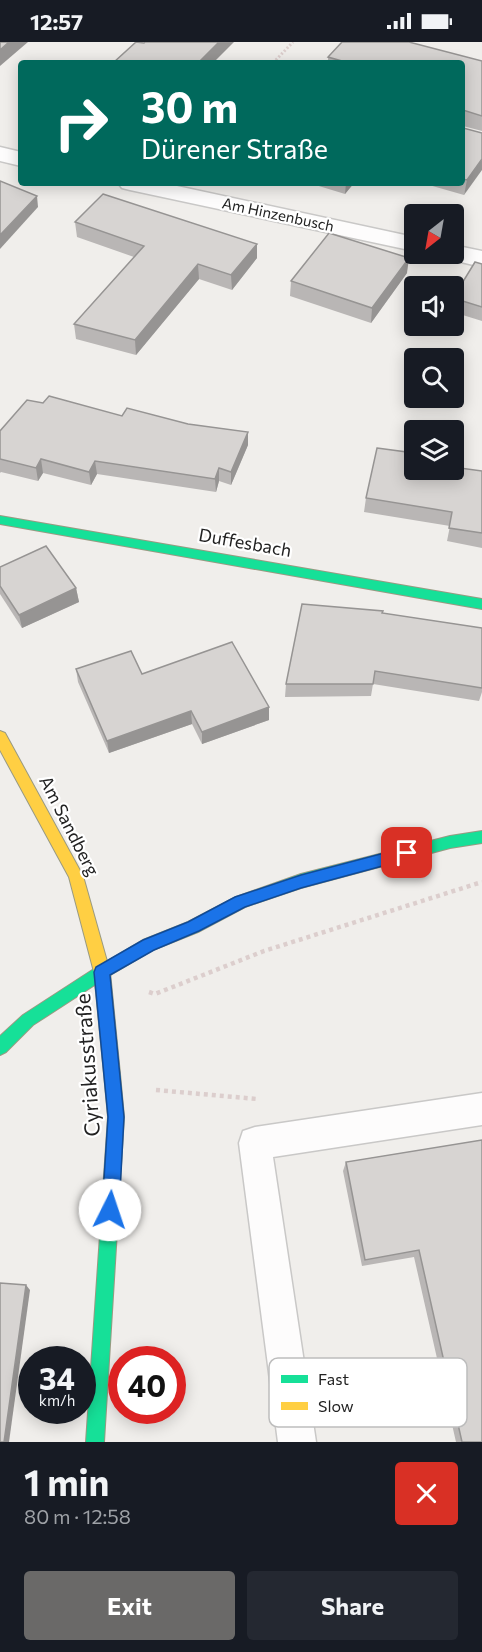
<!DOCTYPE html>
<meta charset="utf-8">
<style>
body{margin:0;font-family:Commissioner,sans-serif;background:#242831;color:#f1f3f6;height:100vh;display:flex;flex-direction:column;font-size:22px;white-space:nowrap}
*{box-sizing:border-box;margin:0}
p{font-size:20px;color:#9ea1a6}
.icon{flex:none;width:33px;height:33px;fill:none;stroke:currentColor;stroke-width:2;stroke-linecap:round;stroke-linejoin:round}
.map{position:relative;height:1400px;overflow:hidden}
.panel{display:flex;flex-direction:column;background:#171b24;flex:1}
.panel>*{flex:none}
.guide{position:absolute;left:18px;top:18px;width:447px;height:126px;border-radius:6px;box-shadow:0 3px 15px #0003;background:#00695c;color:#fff;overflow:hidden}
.needle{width:39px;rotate:211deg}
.controls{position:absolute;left:404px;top:162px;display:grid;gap:12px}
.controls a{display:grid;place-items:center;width:60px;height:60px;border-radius:6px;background:#171b24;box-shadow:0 3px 15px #0003;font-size:30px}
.speed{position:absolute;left:18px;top:1304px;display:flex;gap:12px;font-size:30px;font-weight:700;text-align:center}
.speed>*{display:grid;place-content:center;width:78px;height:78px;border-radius:50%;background:#171b24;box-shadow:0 3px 15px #0003;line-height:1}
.speed small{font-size:15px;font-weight:400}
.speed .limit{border:9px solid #d22;background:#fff;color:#111}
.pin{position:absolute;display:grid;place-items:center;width:51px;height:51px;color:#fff;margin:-26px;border-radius:12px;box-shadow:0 3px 9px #0006}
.me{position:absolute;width:66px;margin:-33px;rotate:4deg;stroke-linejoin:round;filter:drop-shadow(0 0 4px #0008)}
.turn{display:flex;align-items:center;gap:21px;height:126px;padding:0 24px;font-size:27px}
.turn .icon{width:78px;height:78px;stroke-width:2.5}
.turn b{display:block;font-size:42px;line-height:51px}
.round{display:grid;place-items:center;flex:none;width:63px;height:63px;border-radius:6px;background:#242831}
.headline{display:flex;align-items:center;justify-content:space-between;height:102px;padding:0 24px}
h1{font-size:36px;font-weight:700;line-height:45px}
.action{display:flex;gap:12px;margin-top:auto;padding:12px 24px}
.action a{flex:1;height:69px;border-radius:6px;background:#6a6968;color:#fff;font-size:24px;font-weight:700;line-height:69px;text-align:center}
.action a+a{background:#242831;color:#f1f3f6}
.status{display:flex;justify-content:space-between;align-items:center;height:42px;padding:0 30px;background:#171b24;direction:ltr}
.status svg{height:16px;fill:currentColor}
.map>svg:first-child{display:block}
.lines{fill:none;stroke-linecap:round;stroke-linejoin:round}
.lane-casing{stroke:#c9c8c7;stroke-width:3}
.street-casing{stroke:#c9c8c7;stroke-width:3}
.fast-casing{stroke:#999a82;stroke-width:2}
.slow-casing{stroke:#999a82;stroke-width:2}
.path-far1{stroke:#dccecd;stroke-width:3;stroke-dasharray:2 2;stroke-linecap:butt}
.path{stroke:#dccecd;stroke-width:4.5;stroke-dasharray:4 4;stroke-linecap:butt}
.lane{fill:#fdfcfc;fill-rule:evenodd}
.street{fill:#fdfcfc;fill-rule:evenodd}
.fast{fill:#16e098;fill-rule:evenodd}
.slow{fill:#ffcf43;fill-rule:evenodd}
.wall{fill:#b9b6b5}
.shaded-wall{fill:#969493}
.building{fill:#d7d4d2;stroke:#969493;stroke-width:1.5}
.route{fill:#1a73e8;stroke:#114b97;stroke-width:1.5}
.labels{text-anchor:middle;stroke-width:4.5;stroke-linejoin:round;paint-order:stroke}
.far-street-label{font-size:15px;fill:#222;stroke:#fff}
.street-label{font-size:18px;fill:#222;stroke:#fff}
.near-street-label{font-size:21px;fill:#222;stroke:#fff}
.key{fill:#fff;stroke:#bdbdbd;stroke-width:1.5}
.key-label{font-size:16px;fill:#222}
</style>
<div class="status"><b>12:57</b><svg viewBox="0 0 49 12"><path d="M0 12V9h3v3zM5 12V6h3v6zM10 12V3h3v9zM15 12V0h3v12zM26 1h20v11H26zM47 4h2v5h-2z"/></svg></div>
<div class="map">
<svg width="482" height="1400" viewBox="0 0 482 1400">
<rect width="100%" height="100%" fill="#f0eeeb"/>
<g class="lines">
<defs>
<path id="lane" d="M482,1051V1083L273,1115L316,1400H278L239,1101L243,1089L255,1085Z"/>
<g id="street">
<path d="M0,105L21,110V124L0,119Z"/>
<path d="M118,141H163L414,195V209L130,148L122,146Z"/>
<path d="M453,203L482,209V225L444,216L441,212H453Z"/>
</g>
<g id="fast">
<path d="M0,474L482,557V567L0,482Z"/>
<path d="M482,789V801L450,806L301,846L245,865L198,890L153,908L107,935L33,983L6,1010L0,1013V994L23,973L97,925L143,898L188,880L236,855L301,832L450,794Z"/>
<path d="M112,1024L118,1026L120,1032L124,1075L104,1400H86L108,1075L104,1032L106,1026Z"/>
</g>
<path id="slow" d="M0,689L5,691L83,834L110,930L120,1032L118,1038L112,1040L106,1038L104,1032L94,930L69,835L0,708Z"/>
</defs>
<!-- lane casing -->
<use href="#lane" class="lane-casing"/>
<!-- street casing -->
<use href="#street" class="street-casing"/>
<!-- fast casing -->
<use href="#fast" class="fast-casing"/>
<!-- slow casing -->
<use href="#slow" class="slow-casing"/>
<!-- path-far1 -->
<path class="path-far1" d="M273,21L293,0"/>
<!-- path -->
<g class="path">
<path d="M149,950L155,952L264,909L482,840"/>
<path d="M156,1048L257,1057"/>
</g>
<!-- lane -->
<use href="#lane" class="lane"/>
<!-- street -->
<use href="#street" class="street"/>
<!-- fast -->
<use href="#fast" class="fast"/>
<!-- slow -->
<use href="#slow" class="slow"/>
</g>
<!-- wall -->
<g class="wall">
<path d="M328,15L482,19V89L463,84V86L482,91L464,153L422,141H462V21H328Z"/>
<path d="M309,141H354L345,152Z"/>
<path d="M75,180L257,202V216L232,248L199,237L136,313L76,297L74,282L134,215L77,195Z"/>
<path d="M482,222V279L453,270V255Z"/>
<path d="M407,231L371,281L290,254L291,239Z"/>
<path d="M43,361L122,374L188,382L248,390V403L231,443L219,439L216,450L97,432L91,443L43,431L38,439L1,430L0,431V389Z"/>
<path d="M414,428L482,429V506L447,499L450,484L364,470L366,456Z"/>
<path d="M0,525L76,546L79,560L22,586L0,552Z"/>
<path d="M382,571L482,586V650L479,659L373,642L371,654L285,655L286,642Z"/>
<path d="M76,627L142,632L269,665V678L202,702L192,682L109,711L78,640Z"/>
<path d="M482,1098V1400H456L414,1215L362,1224L343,1129L346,1120Z"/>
</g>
<!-- shaded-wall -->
<g class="shaded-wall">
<path d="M9,0H28L0,24V8Z"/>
<path d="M219,0H234L213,21H198Z"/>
<path d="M482,117V128L464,153L467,138Z"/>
<path d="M346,141H354L345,152Z"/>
<path d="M37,154L38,165L0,207V193Z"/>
<path d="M257,202V216L232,248L231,233Z"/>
<path d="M409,216L407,231L371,281L372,266Z"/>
<path d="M198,222L199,237L136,313L135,298Z"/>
<path d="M248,390V403L231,443V430Z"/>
<path d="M41,417L43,431L38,439L36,426Z"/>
<path d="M95,419L97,432L91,443L89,430Z"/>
<path d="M219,426V439L216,450L215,437Z"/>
<path d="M76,546L79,560L22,586L19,573Z"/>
<path d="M269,665V678L202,702V690Z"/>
<path d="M191,669L192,682L109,711L107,699Z"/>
<path d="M26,1243L30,1248L9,1400H4Z"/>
</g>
<!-- building -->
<g class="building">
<path d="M0,0H9L0,8Z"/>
<path d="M136,0L144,1L145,0H219L198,21H113Z"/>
<path d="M342,0H409L482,19V74L463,68V86L482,91V117L467,138L462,137V21H349L328,15Z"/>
<path d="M0,139L37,154L0,193Z"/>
<path d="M103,152L257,202L231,233L198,222L135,298L74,282L144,204L75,180Z"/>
<path d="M329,191L409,216L372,266L291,239Z"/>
<path d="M475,220L482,222V265L453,256Z"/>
<path d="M49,354L122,374L127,366L188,382L248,390L231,430L219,426L215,437L95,419L89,430L41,417L36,426L0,417V389L27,358L43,361Z"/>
<path d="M377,406L414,411V428H453V425L482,429V491L449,486L452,470L366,456Z"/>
<path d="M46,504L76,546L19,573L0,544V525Z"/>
<path d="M302,562L383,569L382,571L482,586V646L375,629L373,642H286Z"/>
<path d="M232,600L269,665L202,690L191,669L107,699L76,627L131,609L142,632Z"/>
<path d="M482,1098V1400H462L419,1208L365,1218L346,1120Z"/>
<path d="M0,1241L26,1243L4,1400H0Z"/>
</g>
<!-- route -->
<path class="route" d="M407,805L412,807L414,811L412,816L301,846L245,865L199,889L154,908L110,933L124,1075L119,1168L116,1174L110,1177L104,1174L102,1168L108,1075L94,930L96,925L143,898L188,880L235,855L301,833Z"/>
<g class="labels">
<!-- far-street labels -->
<g class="far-street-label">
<text transform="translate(278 173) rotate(12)" y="5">Am Hinzenbusch</text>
</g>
<!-- street labels -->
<g class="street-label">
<text transform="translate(245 501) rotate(10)" y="6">Duffesbach</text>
<text transform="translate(69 784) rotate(63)" y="6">Am Sandberg</text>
</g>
<!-- near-street labels -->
<g class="near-street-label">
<text transform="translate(88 1023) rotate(-94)" y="7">Cyriakusstraße</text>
</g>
</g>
<!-- legend -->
<rect x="269" y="1316" width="198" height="69" rx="9" class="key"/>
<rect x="281" y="1333" width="27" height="8" fill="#16e098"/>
<rect x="281" y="1360" width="27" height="8" fill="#ffcf43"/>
<g class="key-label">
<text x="318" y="1343">Fast</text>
<text x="318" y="1370">Slow</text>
</g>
</svg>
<div class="controls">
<a><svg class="needle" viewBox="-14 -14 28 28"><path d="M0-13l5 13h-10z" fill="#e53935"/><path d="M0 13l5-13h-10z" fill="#9ea1a6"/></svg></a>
<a><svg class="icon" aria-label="sound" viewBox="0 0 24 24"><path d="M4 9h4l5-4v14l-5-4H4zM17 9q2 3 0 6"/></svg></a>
<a><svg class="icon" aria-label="search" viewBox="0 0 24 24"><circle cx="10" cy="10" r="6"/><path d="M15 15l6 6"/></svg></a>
<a><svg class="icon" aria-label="layers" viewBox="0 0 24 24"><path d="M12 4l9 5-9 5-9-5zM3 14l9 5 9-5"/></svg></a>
</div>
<div class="speed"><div>34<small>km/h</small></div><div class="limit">40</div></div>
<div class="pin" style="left:407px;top:811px;background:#d93025"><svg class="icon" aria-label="arrive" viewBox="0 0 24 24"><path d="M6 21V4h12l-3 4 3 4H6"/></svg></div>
<svg class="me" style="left:110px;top:1168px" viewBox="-20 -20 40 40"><circle r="19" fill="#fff"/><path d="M0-13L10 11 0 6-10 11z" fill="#1a73e8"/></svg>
<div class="guide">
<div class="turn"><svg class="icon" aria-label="right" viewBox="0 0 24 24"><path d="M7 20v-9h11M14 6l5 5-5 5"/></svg><div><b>30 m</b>Dürener Straße</div></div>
</div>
</div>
<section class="panel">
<div class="headline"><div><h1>1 min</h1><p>80 m · 12:58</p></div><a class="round" style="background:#d93025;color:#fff"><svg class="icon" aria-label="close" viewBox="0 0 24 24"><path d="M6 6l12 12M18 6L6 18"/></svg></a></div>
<div class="action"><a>Exit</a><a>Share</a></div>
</section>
